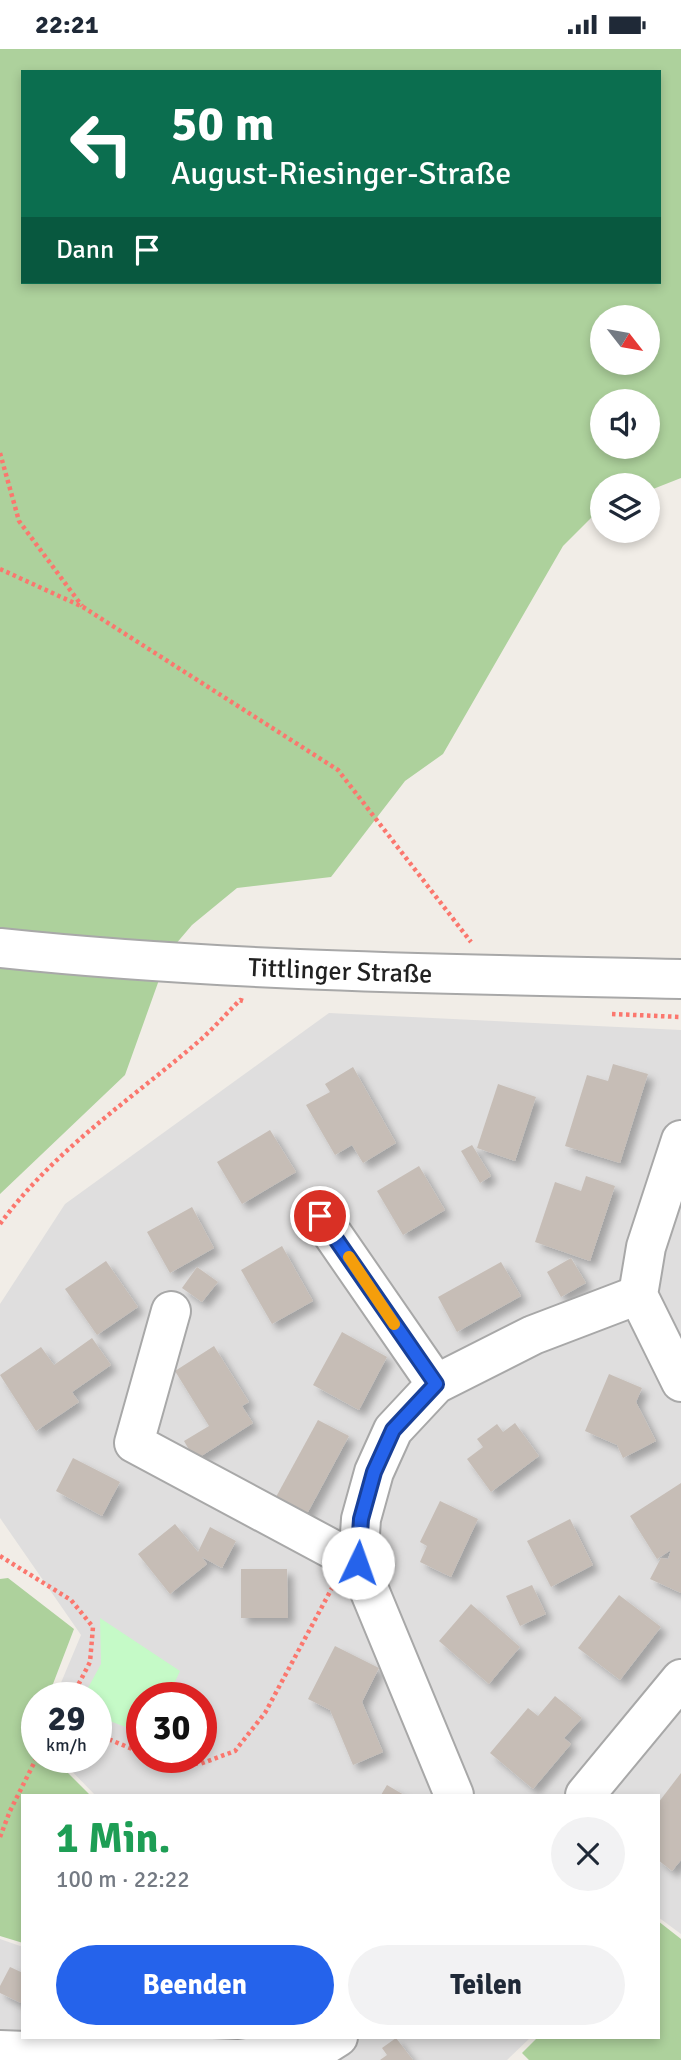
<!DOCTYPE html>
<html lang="de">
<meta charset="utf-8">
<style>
body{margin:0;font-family:Signika,sans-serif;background:#f2f2f3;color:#1f2937;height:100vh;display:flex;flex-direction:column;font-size:26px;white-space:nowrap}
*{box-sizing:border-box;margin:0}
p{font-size:23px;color:#747a83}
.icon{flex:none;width:38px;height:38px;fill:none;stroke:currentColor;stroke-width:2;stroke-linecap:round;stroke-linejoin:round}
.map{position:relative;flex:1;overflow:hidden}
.details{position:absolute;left:21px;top:1745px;width:639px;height:245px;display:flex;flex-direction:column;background:#fff;border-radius:0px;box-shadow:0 4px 10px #0003}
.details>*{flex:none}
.guide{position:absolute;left:21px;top:21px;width:640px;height:214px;border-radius:0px;box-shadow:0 4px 10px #0003;background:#0b6e4f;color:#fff;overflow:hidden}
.needle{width:46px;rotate:121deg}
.controls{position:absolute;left:590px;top:256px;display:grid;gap:14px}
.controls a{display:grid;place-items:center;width:70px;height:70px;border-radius:50%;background:#fff;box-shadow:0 4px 10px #0003;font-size:35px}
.speed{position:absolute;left:21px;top:1633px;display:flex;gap:14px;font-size:35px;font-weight:700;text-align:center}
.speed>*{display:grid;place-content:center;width:91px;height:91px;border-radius:50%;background:#fff;box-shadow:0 4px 10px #0003;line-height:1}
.speed small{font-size:18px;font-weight:400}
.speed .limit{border:10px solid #d22;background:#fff;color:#111}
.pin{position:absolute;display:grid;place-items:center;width:60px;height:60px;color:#fff;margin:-30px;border:4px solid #fff;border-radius:50%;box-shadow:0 2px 7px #0007}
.me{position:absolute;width:77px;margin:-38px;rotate:3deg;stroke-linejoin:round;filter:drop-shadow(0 0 5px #0008)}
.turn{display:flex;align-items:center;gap:24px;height:147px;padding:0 35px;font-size:32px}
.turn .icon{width:91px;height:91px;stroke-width:2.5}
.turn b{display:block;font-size:49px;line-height:60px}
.then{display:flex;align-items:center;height:66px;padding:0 35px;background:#0003;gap:14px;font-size:26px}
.round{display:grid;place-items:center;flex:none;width:74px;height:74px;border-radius:37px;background:#f2f2f3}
.overview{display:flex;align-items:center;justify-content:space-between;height:119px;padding:0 35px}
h1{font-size:42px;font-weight:800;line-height:52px;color:#1e9e55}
.button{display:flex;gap:14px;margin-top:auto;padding:14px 35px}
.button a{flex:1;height:80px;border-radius:42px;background:#2563eb;color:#fff;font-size:28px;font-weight:800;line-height:80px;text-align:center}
.button a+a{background:#f2f2f3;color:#1f2937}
.status{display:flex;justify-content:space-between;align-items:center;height:49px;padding:0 35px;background:#fff;direction:ltr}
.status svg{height:19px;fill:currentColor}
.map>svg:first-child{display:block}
.residential{fill:#dfdede;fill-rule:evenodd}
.forest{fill:#add19c;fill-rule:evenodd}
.park{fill:#c5fac7}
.building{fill:#c6bdb6;filter:url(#shadow)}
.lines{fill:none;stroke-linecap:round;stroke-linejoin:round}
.minor-casing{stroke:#a8a8a8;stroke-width:42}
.path{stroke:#fb776e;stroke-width:4.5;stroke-dasharray:3.5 3.5;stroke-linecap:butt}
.minor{stroke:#fff;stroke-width:38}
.route-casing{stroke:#184099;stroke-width:18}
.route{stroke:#2563eb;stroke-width:12}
.slow{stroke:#f59e0b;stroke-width:12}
.labels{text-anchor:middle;stroke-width:5;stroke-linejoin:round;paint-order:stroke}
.street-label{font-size:26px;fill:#212121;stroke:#fff}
</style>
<div class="status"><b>22:21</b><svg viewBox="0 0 49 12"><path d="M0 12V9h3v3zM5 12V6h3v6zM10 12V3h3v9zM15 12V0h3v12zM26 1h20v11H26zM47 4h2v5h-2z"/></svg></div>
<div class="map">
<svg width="681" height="2011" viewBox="0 0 681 2011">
<defs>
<filter id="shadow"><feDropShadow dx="6" dy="6" stdDeviation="3.5" flood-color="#0004"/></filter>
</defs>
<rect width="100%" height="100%" fill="#f1ede7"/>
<!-- residential -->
<g class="residential">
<path d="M329,964L681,981V1885L658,1868V1746H95L58,1708H96V1648H55L81,1586L0,1469V1255L65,1155ZM142,1648H201V1708H142Z"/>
<path d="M0,1890L23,1898V1988H531L507,2011H0Z"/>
</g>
<!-- forest -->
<g class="forest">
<path d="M0,0H681V429L648,442V436H602V458L563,497L443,705L405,732L331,828L237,839L192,876L169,903L125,1026L0,1145ZM23,23H660V233H23ZM602,268H648V313H602ZM602,352H648V397H602Z"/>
<path d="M8,1529L74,1580L48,1648H37V1676L32,1688L37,1693V1708H52L90,1746H23V1894L0,1887V1530Z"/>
<path d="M658,1872L681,1890V2011H529L522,2004L538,1988H658Z"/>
</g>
<!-- park -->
<path class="park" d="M100,1569L180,1622L168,1648H142V1684L96,1667V1648H83L101,1615Z"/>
<!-- building -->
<g class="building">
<path d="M613,1015L648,1025L620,1114L565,1097L587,1026L608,1032Z"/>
<path d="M353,1018L396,1094L363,1114L352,1096L335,1106L306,1056L330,1043L325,1035Z"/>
<path d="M498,1035L536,1048L515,1112L477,1099Z"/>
<path d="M270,1081L296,1123L242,1155L217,1113Z"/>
<path d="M472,1096L491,1127L480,1134L461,1102Z"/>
<path d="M419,1117L445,1161L403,1186L377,1142Z"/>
<path d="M586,1127L615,1137L590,1212L535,1193L555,1133L581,1142Z"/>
<path d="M192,1158L214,1199L170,1224L147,1183Z"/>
<path d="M282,1197L313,1252L272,1275L241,1221Z"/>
<path d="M571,1209L586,1234L561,1248L547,1223Z"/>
<path d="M106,1212L138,1258L97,1286L65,1240Z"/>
<path d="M501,1213L521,1247L457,1283L438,1248Z"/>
<path d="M197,1218L218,1233L202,1253L182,1239Z"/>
<path d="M342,1283L387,1308L359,1361L313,1336Z"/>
<path d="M92,1289L111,1316L72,1343L79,1353L36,1382L0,1326L41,1298L54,1316Z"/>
<path d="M214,1297L249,1353L242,1357L253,1374L195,1411L184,1392L209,1377L175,1322Z"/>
<path d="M609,1325L642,1339L636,1353L656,1392L623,1409L617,1396L585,1382Z"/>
<path d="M318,1371L349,1387L301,1476L270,1459Z"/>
<path d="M515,1374L539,1407L491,1443L467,1410L483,1398L477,1390L497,1375L503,1383Z"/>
<path d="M73,1409L120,1433L102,1467L56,1442Z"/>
<path d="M681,1434V1544L650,1530L661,1509L668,1510L671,1501L657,1510L630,1467Z"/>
<path d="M440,1452L478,1470L451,1528L420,1513L427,1497L420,1493Z"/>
<path d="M570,1470L593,1516L551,1538L527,1492Z"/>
<path d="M175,1475L198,1503L210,1478L236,1492L222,1519L202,1508L207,1515L170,1545L138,1505Z"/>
<path d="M241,1520H287L288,1569H241Z"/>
<path d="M532,1536L546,1565L520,1577L506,1547Z"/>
<path d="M619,1546L661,1578L620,1631L578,1599Z"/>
<path d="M471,1555L520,1598L489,1635L439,1592Z"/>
<path d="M335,1597L379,1619L362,1653L383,1703L353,1716L330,1661L308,1650Z"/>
<path d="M555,1647L582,1669L564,1689L571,1695L533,1740L490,1704L528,1659L538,1667Z"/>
<path d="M681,1724V1811L672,1822L658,1811V1754Z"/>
<path d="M387,1736L404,1746H381Z"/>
<path d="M10,1918L23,1924V1955L0,1944V1937Z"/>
<path d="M396,1989L413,2011H380L387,2006L382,1999Z"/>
</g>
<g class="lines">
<defs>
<g id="minor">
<path id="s1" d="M0,899C226,923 454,925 681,930"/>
<path d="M681,1091L646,1198L638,1246L681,1333"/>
<path d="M320,1167L436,1335"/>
<path d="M171,1262L134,1394L358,1514"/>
<path d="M454,1746L358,1514L361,1470L374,1423L393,1381L436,1335L533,1286L638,1246"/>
<path d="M585,1746L681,1630"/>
<path d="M0,2001L238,2010L319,2000L338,1988"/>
</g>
</defs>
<!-- minor casing -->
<use href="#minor" class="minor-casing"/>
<!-- path -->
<g class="path">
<path d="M0,404L19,472L82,557"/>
<path d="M0,520L83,558L338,721L471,893"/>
<path d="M612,965L681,968"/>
<path d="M0,1175C53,1102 130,1051 198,993C213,980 226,965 240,951L243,952"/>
<path d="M0,1507L71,1551L93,1578L90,1613L72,1648"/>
<path d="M96,1685L142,1704"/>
<path d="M153,1708L200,1715L235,1702L265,1664L332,1539"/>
<path d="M0,1788L10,1762L37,1708"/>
</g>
<!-- minor -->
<use href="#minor" class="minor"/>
</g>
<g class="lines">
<defs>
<path id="route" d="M320,1167L436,1335L393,1381L374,1423L361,1470L358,1514"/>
</defs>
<!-- route casing -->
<use href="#route" class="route-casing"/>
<!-- route -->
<use href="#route" class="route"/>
<!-- slow -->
<path class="slow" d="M349,1208L394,1275"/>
</g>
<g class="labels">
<!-- street labels -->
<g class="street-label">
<text dy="9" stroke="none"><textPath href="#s1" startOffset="341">Tittlinger Straße</textPath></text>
</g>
</g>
</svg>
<div class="controls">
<a><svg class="needle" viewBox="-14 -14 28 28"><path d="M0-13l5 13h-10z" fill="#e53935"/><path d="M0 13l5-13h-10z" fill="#747a83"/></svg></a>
<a><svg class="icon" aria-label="sound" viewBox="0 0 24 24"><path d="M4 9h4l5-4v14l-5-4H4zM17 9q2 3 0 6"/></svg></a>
<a><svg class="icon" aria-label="layers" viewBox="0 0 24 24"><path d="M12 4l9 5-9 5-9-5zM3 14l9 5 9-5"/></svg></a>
</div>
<div class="speed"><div>29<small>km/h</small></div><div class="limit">30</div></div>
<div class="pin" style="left:320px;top:1167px;background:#d93025"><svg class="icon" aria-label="arrive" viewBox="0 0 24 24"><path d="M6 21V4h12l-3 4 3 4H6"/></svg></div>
<svg class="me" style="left:358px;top:1514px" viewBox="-20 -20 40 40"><circle r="19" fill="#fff"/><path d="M0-13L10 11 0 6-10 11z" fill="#2563eb"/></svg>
<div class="guide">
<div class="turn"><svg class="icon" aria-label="left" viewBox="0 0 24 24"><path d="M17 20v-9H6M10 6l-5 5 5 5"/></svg><div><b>50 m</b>August-Riesinger-Straße</div></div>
<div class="then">Dann<svg class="icon" aria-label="arrive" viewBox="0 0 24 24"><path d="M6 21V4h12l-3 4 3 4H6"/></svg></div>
</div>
<section class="details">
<div class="overview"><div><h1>1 Min.</h1><p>100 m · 22:22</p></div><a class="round"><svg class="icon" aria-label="close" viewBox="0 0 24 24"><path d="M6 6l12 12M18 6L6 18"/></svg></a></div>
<div class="button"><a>Beenden</a><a>Teilen</a></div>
</section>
</div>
